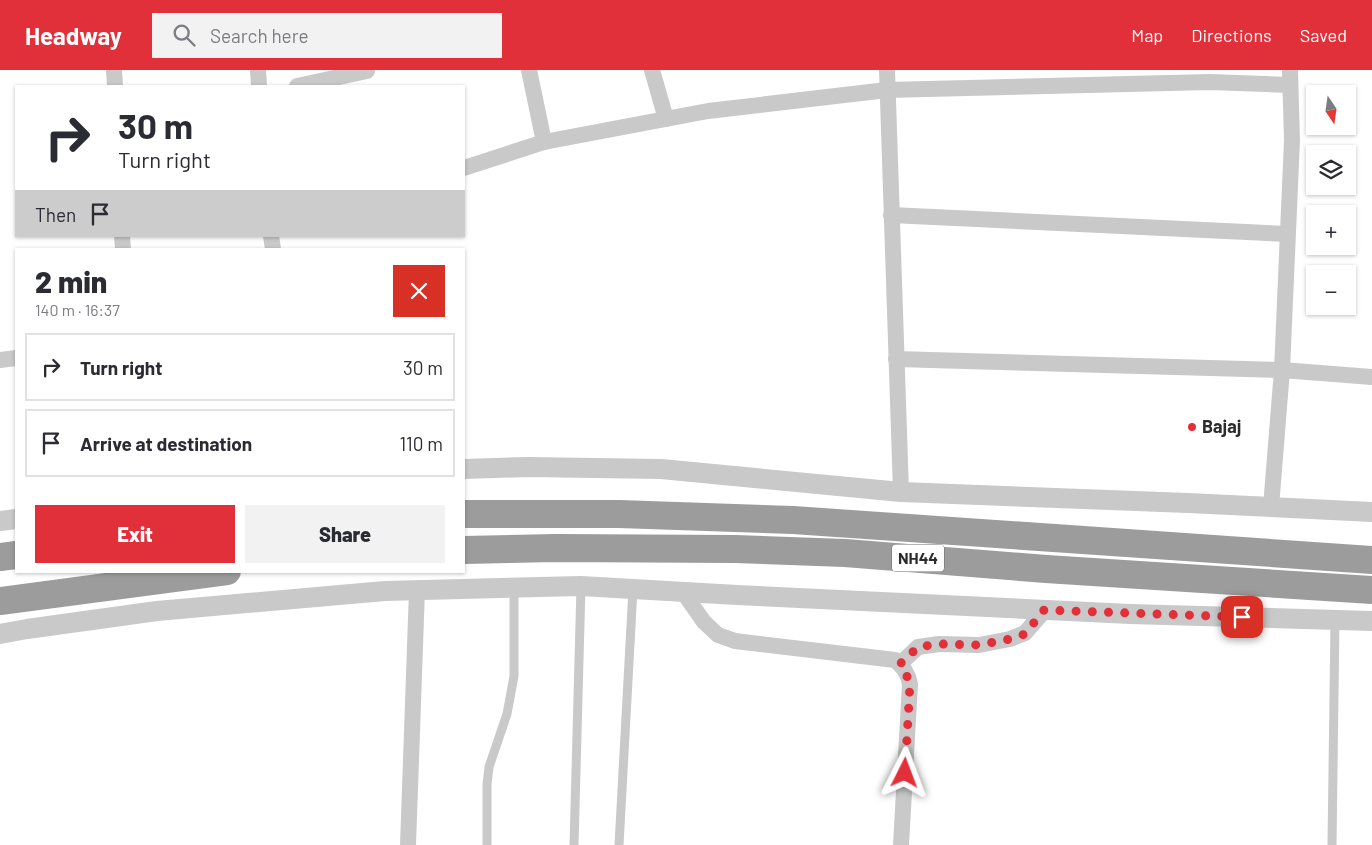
<!DOCTYPE html>
<meta charset="utf-8">
<style>
body{margin:0;font-family:Barlow,sans-serif;background:#f2f2f3;color:#2b2b33;height:100vh;display:flex;flex-direction:column;font-size:19px;white-space:nowrap}
*{box-sizing:border-box;margin:0}
p{font-size:16px;color:#7c7c81}
.icon{flex:none;width:28px;height:28px;fill:none;stroke:currentColor;stroke-width:2;stroke-linecap:round;stroke-linejoin:round}
.map{position:relative;flex:1;overflow:hidden}
.panel{position:absolute;left:15px;top:178px;width:450px;height:325px;display:flex;flex-direction:column;background:#fff;border-radius:0px;box-shadow:0 1px 4px #0004}
.panel>*{flex:none}
.hud{position:absolute;left:15px;top:15px;width:450px;height:152px;border-radius:0px;box-shadow:0 1px 4px #0004;background:#fff;color:#2b2b33;overflow:hidden}
.needle{width:32px;rotate:167deg}
.tools{position:absolute;left:1306px;top:15px;display:grid;gap:10px}
.tools a{display:grid;place-items:center;width:50px;height:50px;border-radius:0px;background:#fff;box-shadow:0 1px 4px #0004;font-size:25px}
.pin{position:absolute;display:grid;place-items:center;width:42px;height:42px;color:#fff;margin:-21px;border-radius:10px;box-shadow:0 2px 8px #0006}
.me{position:absolute;width:55px;margin:-28px;rotate:3deg;stroke-linejoin:round;filter:drop-shadow(0 0 4px #0008)}
.turn{display:flex;align-items:center;gap:18px;height:105px;padding:0 20px;font-size:22px}
.turn .icon{width:65px;height:65px;stroke-width:2.5}
.turn b{display:block;font-size:35px;line-height:42px}
.then{display:flex;align-items:center;height:48px;padding:0 20px;background:#0003;gap:10px;font-size:19px}
.round{display:grid;place-items:center;flex:none;width:52px;height:52px;border-radius:0px;background:#f2f2f3}
.headline{display:flex;align-items:center;justify-content:space-between;height:85px;padding:0 20px}
h1{font-size:30px;font-weight:800;line-height:38px}
.primary-button{display:flex;gap:10px;margin-top:auto;padding:10px 20px}
.primary-button a{flex:1;height:58px;border-radius:0px;background:#e1303a;color:#fff;font-size:20px;font-weight:800;line-height:58px;text-align:center}
.primary-button a+a{background:#f2f2f3;color:#2b2b33}
ul{padding:0;list-style:none}
li{display:flex;align-items:center;gap:15px;height:68px;margin:0 10px 8px;padding:0 10px;border:2px solid #e1e1e2;border-radius:0px}
li div{flex:1}
li b{display:block;font-size:19px}
li em{font-style:normal}
header{display:flex;align-items:center;gap:30px;box-sizing:border-box;height:70px;padding:0 25px;background:#e1303a;color:#fff}
header strong{font-size:24px}
nav{display:flex;gap:28px;margin-inline-start:auto;font-size:18px}
.search{width:350px;height:45px;background:#f2f2f3;display:flex;align-items:center;gap:12px;box-sizing:border-box;padding:0 18px;border-radius:0px;color:#7c7c81;font-size:19px}
.map>svg:first-child{display:block}
.lines{fill:none;stroke-linecap:round;stroke-linejoin:round}
.service{stroke:#c9c9c9;stroke-width:9}
.minor{stroke:#c9c9c9;stroke-width:16}
.tertiary{stroke:#c9c9c9;stroke-width:20}
.trunk{stroke:#9c9c9c;stroke-width:28}
.route{stroke:#e1303a;stroke-width:9;stroke-dasharray:0 16.2}
.poi-dot{fill:#e1303a;stroke:#fff;stroke-width:2}
.labels{text-anchor:middle;stroke-width:5;stroke-linejoin:round;paint-order:stroke}
.shield{fill:#fff;stroke:#6b6b6b;stroke-width:1}
.shield-label{font-size:16px;font-weight:bold;fill:#2c2c2c}
.poi-label{font-size:18px;font-weight:bold;fill:#2c2c2c;stroke:#fff;text-anchor:start}
</style>
<header>
<strong>Headway</strong>
<div class="search"><svg class="icon" aria-label="search" viewBox="0 0 24 24"><circle cx="10" cy="10" r="6"/><path d="M15 15l6 6"/></svg>Search here</div>
<nav><a>Map</a><a>Directions</a><a>Saved</a></nav>
</header>
<div class="map">
<svg width="1372" height="775" viewBox="0 0 1372 775">
<rect width="100%" height="100%" fill="#fff"/>
<g class="lines">
<!-- service -->
<g class="service">
<path d="M487,775V714L489,697L507,644L514,606V518"/>
<path d="M574,775L581,516"/>
<path d="M619,775L633,519"/>
<path d="M1332,775L1335,550"/>
</g>
<!-- minor -->
<g class="minor">
<path d="M114,0L115,16"/>
<path d="M258,0L259,16"/>
<path d="M529,0L544,72"/>
<path d="M652,0L666,49"/>
<path d="M887,0L901,422"/>
<path d="M297,16L367,1"/>
<path d="M464,98L544,72L708,41L887,20L1210,12L1290,15"/>
<path d="M891,145L1287,164"/>
<path d="M122,166L123,179"/>
<path d="M271,166L273,179"/>
<path d="M896,289L1282,300L1372,307"/>
<path d="M0,290L16,288"/>
<path d="M1271,437L1282,300L1292,70L1290,0"/>
<path d="M683,522L704,552L718,565L735,571L895,590C903,596 908,603 910,614L901,775"/>
<path d="M900,594L918,577L939,574L979,575L1010,569L1025,563L1045,540"/>
<path d="M408,775L417,520"/>
</g>
<!-- tertiary -->
<g class="tertiary">
<path d="M464,399L528,397L661,399L901,422L1188,433L1372,442"/>
<path d="M0,451L16,449"/>
<path d="M0,564L27,559L157,541L385,521L581,516L737,525L1130,544L1372,551"/>
</g>
<!-- trunk -->
<g class="trunk">
<path d="M464,444H619L793,450L1372,490"/>
<path d="M464,480L555,478L735,479L845,483L1046,499L1372,520"/>
<path d="M0,487L16,485"/>
<path d="M0,531L227,501"/>
</g>
</g>
<g class="lines">
<!-- route -->
<path class="route" d="M905,703L910,614L904,599L900,594L918,577L939,574L979,575L1010,569L1025,564L1044,540L1242,547"/>
</g>
<!-- markers -->
<circle class="poi-dot" cx="1192" cy="357" r="5"/>
<g class="labels">
<!-- shield labels -->
<rect class="shield" x="892" y="474.5" width="52" height="27" rx="4"/>
<g class="shield-label">
<text x="918" y="494">NH44</text>
</g>
<!-- poi labels -->
<g class="poi-label">
<text x="1202" y="363">Bajaj</text>
</g>
</g>
</svg>
<div class="tools">
<a><svg class="needle" viewBox="-14 -14 28 28"><path d="M0-13l5 13h-10z" fill="#e53935"/><path d="M0 13l5-13h-10z" fill="#7c7c81"/></svg></a>
<a><svg class="icon" aria-label="layers" viewBox="0 0 24 24"><path d="M12 4l9 5-9 5-9-5zM3 14l9 5 9-5"/></svg></a>
<a>+</a>
<a>−</a>
</div>
<div class="pin" style="left:1242px;top:547px;background:#d93025"><svg class="icon" aria-label="arrive" viewBox="0 0 24 24"><path d="M6 21V4h12l-3 4 3 4H6"/></svg></div>
<svg class="me" style="left:905px;top:703px" viewBox="-20 -20 40 40"><path d="M0-17L14 15 0 8-14 15z" fill="#e1303a" stroke="#fff" stroke-width="4"/></svg>
<div class="hud">
<div class="turn"><svg class="icon" aria-label="right" viewBox="0 0 24 24"><path d="M7 20v-9h11M14 6l5 5-5 5"/></svg><div><b>30 m</b>Turn right</div></div>
<div class="then">Then<svg class="icon" aria-label="arrive" viewBox="0 0 24 24"><path d="M6 21V4h12l-3 4 3 4H6"/></svg></div>
</div>
<section class="panel">
<div class="headline"><div><h1>2 min</h1><p>140 m · 16:37</p></div><a class="round" style="background:#d93025;color:#fff"><svg class="icon" aria-label="close" viewBox="0 0 24 24"><path d="M6 6l12 12M18 6L6 18"/></svg></a></div>
<ul>
<li><svg class="icon" aria-label="right" viewBox="0 0 24 24"><path d="M7 20v-9h11M14 6l5 5-5 5"/></svg><div><b>Turn right</b></div><em>30 m</em></li>
<li><svg class="icon" aria-label="arrive" viewBox="0 0 24 24"><path d="M6 21V4h12l-3 4 3 4H6"/></svg><div><b>Arrive at destination</b></div><em>110 m</em></li>
</ul>
<div class="primary-button"><a>Exit</a><a>Share</a></div>
</section>
</div>
